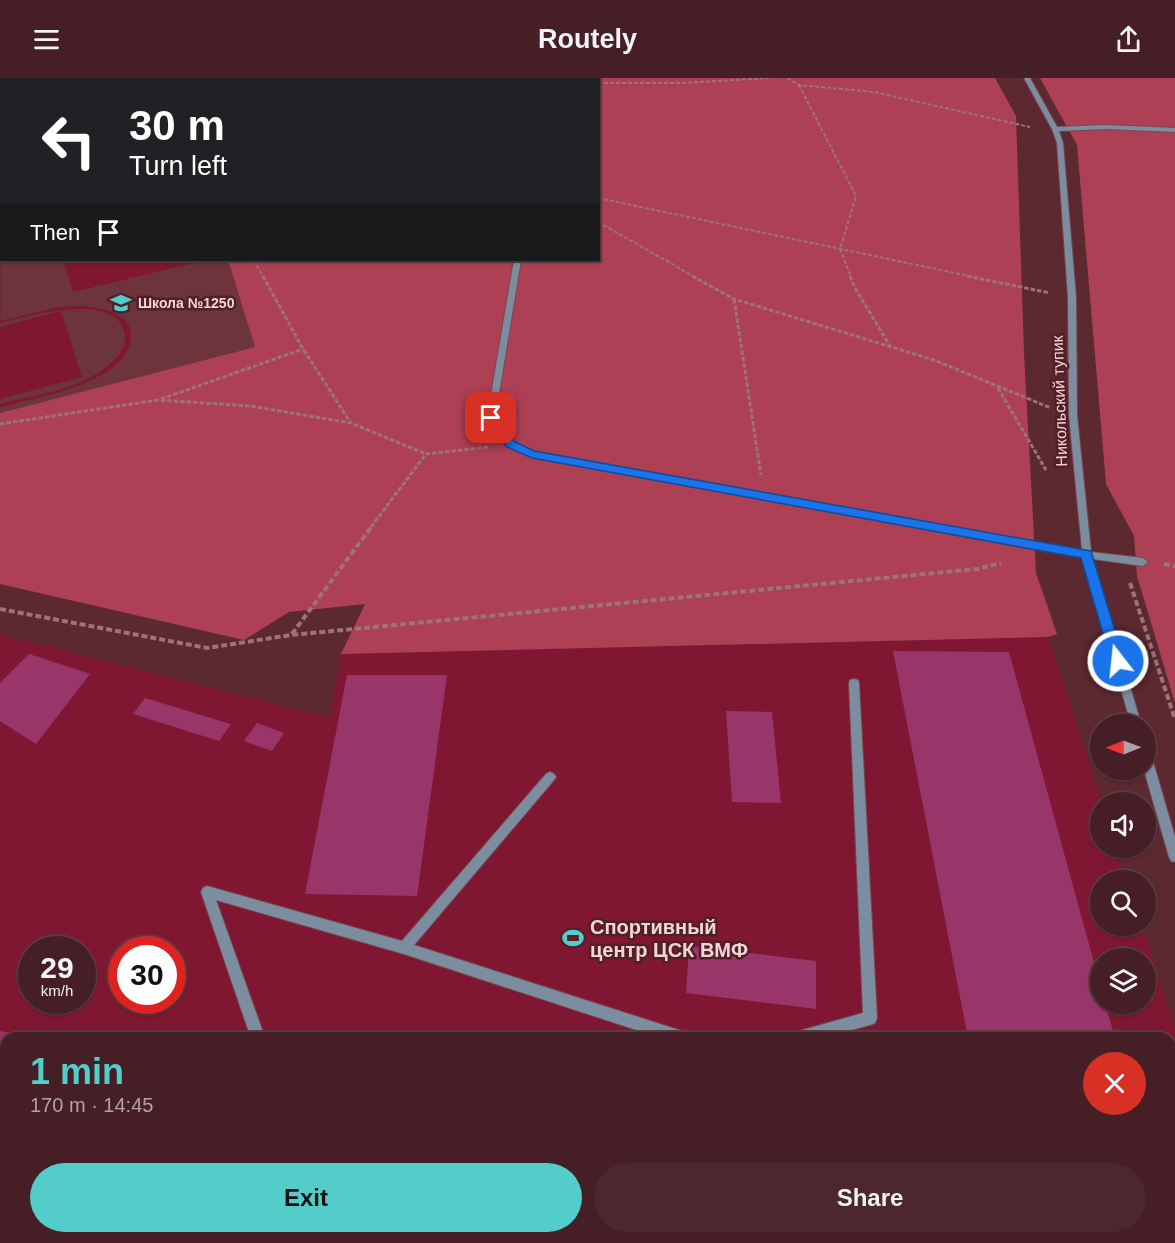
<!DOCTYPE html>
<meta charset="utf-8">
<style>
body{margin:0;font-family:Arial,sans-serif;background:#4c272d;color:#f1f3f6;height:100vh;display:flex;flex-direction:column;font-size:22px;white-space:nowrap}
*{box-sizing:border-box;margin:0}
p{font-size:20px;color:#b0a2a7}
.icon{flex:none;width:33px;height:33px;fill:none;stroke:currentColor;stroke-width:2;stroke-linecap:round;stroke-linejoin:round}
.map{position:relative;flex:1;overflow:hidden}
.side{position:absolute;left:0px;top:954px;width:1176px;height:212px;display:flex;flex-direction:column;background:#451f25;border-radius:18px 18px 0 0;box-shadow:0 2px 4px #0004,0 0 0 2px #5d3d42}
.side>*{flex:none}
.banner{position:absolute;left:0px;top:0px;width:600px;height:183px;box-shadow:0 2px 4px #0004,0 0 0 2px #5d3d42;background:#202124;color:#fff;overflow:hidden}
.needle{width:39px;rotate:269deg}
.buttons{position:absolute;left:1090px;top:636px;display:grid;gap:12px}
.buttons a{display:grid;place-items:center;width:66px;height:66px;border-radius:50%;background:#451f25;box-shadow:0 2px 4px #0004,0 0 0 2px #5d3d42;font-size:30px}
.speed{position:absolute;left:18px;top:858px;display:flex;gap:12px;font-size:30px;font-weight:700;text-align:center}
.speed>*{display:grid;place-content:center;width:78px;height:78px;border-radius:50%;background:#451f25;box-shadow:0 2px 4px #0004,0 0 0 2px #5d3d42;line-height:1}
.speed small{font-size:15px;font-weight:400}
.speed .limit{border:9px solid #d22;background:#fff;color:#111}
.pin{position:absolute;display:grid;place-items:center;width:51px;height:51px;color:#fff;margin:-26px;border-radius:12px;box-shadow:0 3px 9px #0006}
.me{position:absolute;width:66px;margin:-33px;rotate:344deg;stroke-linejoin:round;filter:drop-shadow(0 0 4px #0008)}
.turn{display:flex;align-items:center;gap:21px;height:126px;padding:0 30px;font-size:27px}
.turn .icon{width:78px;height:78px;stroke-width:2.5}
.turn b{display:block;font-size:42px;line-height:51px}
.then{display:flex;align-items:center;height:57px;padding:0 30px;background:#0003;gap:12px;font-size:22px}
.round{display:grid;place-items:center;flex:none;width:63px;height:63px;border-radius:32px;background:#4c272d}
.summary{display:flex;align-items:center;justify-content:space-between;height:102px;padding:0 30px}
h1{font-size:36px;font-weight:700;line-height:45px;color:#53cdc9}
.button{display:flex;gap:12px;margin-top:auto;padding:12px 30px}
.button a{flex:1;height:69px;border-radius:36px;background:#53cdc9;color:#111;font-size:24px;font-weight:700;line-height:69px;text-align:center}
.button a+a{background:#4c272d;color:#f1f3f6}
header{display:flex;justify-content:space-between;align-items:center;height:78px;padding:0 30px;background:#451f25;font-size:27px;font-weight:700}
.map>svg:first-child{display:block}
.built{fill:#6d343c}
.green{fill:#7f1732;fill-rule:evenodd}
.forest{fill:#ad4055}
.building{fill:#993669}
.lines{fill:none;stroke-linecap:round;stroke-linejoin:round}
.minor-casing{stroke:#78484f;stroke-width:2}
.path-far2{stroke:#9d7278;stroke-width:2;stroke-dasharray:4 2;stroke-linecap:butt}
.path-far1{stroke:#9d7278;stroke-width:3;stroke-dasharray:4.5 2;stroke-linecap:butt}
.path{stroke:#9d7278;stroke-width:4;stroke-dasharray:6 3;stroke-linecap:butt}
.minor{fill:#7d8da0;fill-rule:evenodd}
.route{fill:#1a73e8;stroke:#114b97;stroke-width:1.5}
.labels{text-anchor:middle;stroke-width:5;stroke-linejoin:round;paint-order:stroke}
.far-poi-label{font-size:14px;font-weight:bold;fill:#f5d4d7;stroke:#501f27;text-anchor:start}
.street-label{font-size:16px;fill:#f5d4d7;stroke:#501f27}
.near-poi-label{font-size:20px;font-weight:bold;fill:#f5d4d7;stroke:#501f27;text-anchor:start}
</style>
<header><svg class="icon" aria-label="menu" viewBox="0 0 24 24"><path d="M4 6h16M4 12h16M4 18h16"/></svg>Routely<svg class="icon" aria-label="share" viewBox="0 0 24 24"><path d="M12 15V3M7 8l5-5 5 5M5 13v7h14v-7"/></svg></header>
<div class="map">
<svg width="1175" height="1165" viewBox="0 0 1175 1165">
<rect width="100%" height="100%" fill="#5c2931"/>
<!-- built -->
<path class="built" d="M1,53L2,182H228L255,269L0,335Z"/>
<!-- green -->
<g class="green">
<path d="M63,182H197L198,184L73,214Z"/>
<path d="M84,228C100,230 130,234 131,256C133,304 35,320 0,329V326C31,318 69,313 96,296C109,288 127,274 125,257C118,211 27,239 0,245V243L59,229Z"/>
<path d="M61,233L82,299L0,321V249Z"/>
<path d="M0,556L330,640L341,576L1048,559L1102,724L1101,770H1116L1127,802H1101V848H1142L1175,950V1165H0ZM32,872H82V922H32ZM122,872H172V922H122ZM1101,880H1146V926H1101ZM6,960H1170V1160H6Z"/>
</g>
<!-- forest -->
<g class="forest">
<path d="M422,0H995L1016,38L1024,275L1036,495L1057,556L1048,559L341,576L365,526L289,534L244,562L0,506V335L255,269L228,182H598V2Z"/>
<path d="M1040,0H1175V625L1137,498L1134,458L1106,406L1077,67Z"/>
</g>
<!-- building -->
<g class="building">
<path d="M893,573L1009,574L1101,910V926H1105L1115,960H968Z"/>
<path d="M29,576L90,596L36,666L0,643V605Z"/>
<path d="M347,597H447L417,818L305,816Z"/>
<path d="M145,620L214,641L231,646L219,663L133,636Z"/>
<path d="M726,633L772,634L781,725L732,724Z"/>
<path d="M257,645L284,655L272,673L244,663Z"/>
<path d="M689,868L816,883V931L686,915Z"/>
<path d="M0,953L30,959L6,960V1020L0,1032Z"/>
<path d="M1171,1062L1175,1077V1121H1170Z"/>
<path d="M879,1160H959V1165H880Z"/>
</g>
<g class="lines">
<defs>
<g id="minor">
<path d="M78,0H84L85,2H79Z"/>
<path d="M511,0H517L519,2H512Z"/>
<path d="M1024,0H1030L1057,49L1106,47L1175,50V54L1106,51L1059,53L1063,65L1076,219L1077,337L1091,474L1143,480L1148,484L1143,488L1093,481L1141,646H1131L1083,479L1054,475L532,379L508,368L487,340L514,182H521L495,340L514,364L534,373L1082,472L1069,337L1068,219L1057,65L1052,51Z"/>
<rect x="0" y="39" width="2" height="4"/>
<path d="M854,601L858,602L859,605L877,940L875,945L870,947L823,960H792L794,955L799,953L863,935L849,605L850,602Z"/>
<path d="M1146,675L1150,677L1152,680L1175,759V784L1171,783L1169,779L1144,692H1146Z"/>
<path d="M550,694L554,696L556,699L554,702L414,867L682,953L687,955L689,960H661L404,876L216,822L265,960H251L201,814L203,810L207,808L402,863L546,696Z"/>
<path d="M292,1160H307L309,1165H293Z"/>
</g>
</defs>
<!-- minor casing -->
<use href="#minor" class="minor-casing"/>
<!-- path-far2 -->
<g class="path-far2">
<path d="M356,0L394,2"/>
<path d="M787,0L799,7L874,14L1030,49"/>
<path d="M598,5H684L769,0"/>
<path d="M799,7L856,118L840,171L851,199"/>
<path d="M598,120L974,199"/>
<path d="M598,144L695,199"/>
<path d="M254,182L263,199"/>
</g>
<!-- path-far1 -->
<g class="path-far1">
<path d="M263,198L303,271L351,345"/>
<path d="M692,198L734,221L934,282L1051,330"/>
<path d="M850,198L855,210L890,268"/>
<path d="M967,198L1050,215"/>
<path d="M734,221L761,397"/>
<path d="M998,310L1046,392"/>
<path d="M161,321L303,271"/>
<path d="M0,346L158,322L250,328L351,345L426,376"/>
<path d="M371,449L426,376L488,369"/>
</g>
<!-- path -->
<g class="path">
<path d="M1164,486L1175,488"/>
<path d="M1130,505L1175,641"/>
<path d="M0,531L207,570L291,557L977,491L1001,485"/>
<path d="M292,556L372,448"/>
</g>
<!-- minor -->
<use href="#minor" class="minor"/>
</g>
<!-- route -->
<path class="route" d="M491,337L495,338L515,364L534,373L1091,473L1124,583L1118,588L1111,583L1081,480L532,380L507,369L485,340Z"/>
<!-- icons -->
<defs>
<symbol id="school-bare" viewBox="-9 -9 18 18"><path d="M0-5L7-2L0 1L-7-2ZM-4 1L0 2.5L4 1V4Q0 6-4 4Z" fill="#53cdc9" stroke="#501f27" stroke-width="2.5" paint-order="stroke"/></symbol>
<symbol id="stadium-bare" viewBox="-9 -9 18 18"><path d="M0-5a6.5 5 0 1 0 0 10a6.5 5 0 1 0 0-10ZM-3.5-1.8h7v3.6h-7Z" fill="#53cdc9" stroke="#501f27" stroke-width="2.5" paint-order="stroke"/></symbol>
</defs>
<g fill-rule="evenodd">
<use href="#school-bare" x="106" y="210" width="30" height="30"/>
<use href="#stadium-bare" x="558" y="845" width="30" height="30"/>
</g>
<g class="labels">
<!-- far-poi labels -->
<g class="far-poi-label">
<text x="138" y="230">Школа №1250</text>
</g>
<!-- street labels -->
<g class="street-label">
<text transform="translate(1059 323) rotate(-92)" y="6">Никольский тупик</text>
</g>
<!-- near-poi labels -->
<g class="near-poi-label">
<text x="590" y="856">Спортивный<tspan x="590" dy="23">центр ЦСК ВМФ</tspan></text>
</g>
</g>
</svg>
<div class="buttons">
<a><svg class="needle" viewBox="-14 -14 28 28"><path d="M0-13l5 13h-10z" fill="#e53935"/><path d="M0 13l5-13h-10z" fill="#b0a2a7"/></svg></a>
<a><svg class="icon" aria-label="sound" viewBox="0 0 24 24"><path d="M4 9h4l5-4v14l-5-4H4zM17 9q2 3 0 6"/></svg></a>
<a><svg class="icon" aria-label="search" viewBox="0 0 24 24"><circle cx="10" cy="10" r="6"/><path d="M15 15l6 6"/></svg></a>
<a><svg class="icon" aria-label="layers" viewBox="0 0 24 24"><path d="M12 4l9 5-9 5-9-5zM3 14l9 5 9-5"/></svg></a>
</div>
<div class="speed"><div>29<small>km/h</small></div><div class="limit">30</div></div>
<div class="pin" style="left:491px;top:340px;background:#d93025"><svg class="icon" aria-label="arrive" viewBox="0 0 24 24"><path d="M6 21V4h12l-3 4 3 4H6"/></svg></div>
<svg class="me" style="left:1118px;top:583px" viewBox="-20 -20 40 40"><circle r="17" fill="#1a73e8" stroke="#fff" stroke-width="3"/><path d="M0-11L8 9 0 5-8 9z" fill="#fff"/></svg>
<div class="banner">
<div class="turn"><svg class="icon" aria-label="left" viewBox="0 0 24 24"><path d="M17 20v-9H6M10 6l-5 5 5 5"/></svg><div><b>30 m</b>Turn left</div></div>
<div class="then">Then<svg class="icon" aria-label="arrive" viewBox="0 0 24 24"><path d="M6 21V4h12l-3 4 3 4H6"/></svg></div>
</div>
<section class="side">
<div class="summary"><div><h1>1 min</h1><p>170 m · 14:45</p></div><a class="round" style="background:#d93025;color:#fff"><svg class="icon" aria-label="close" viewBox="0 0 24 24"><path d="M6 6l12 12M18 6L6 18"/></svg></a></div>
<div class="button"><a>Exit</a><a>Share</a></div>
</section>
</div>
